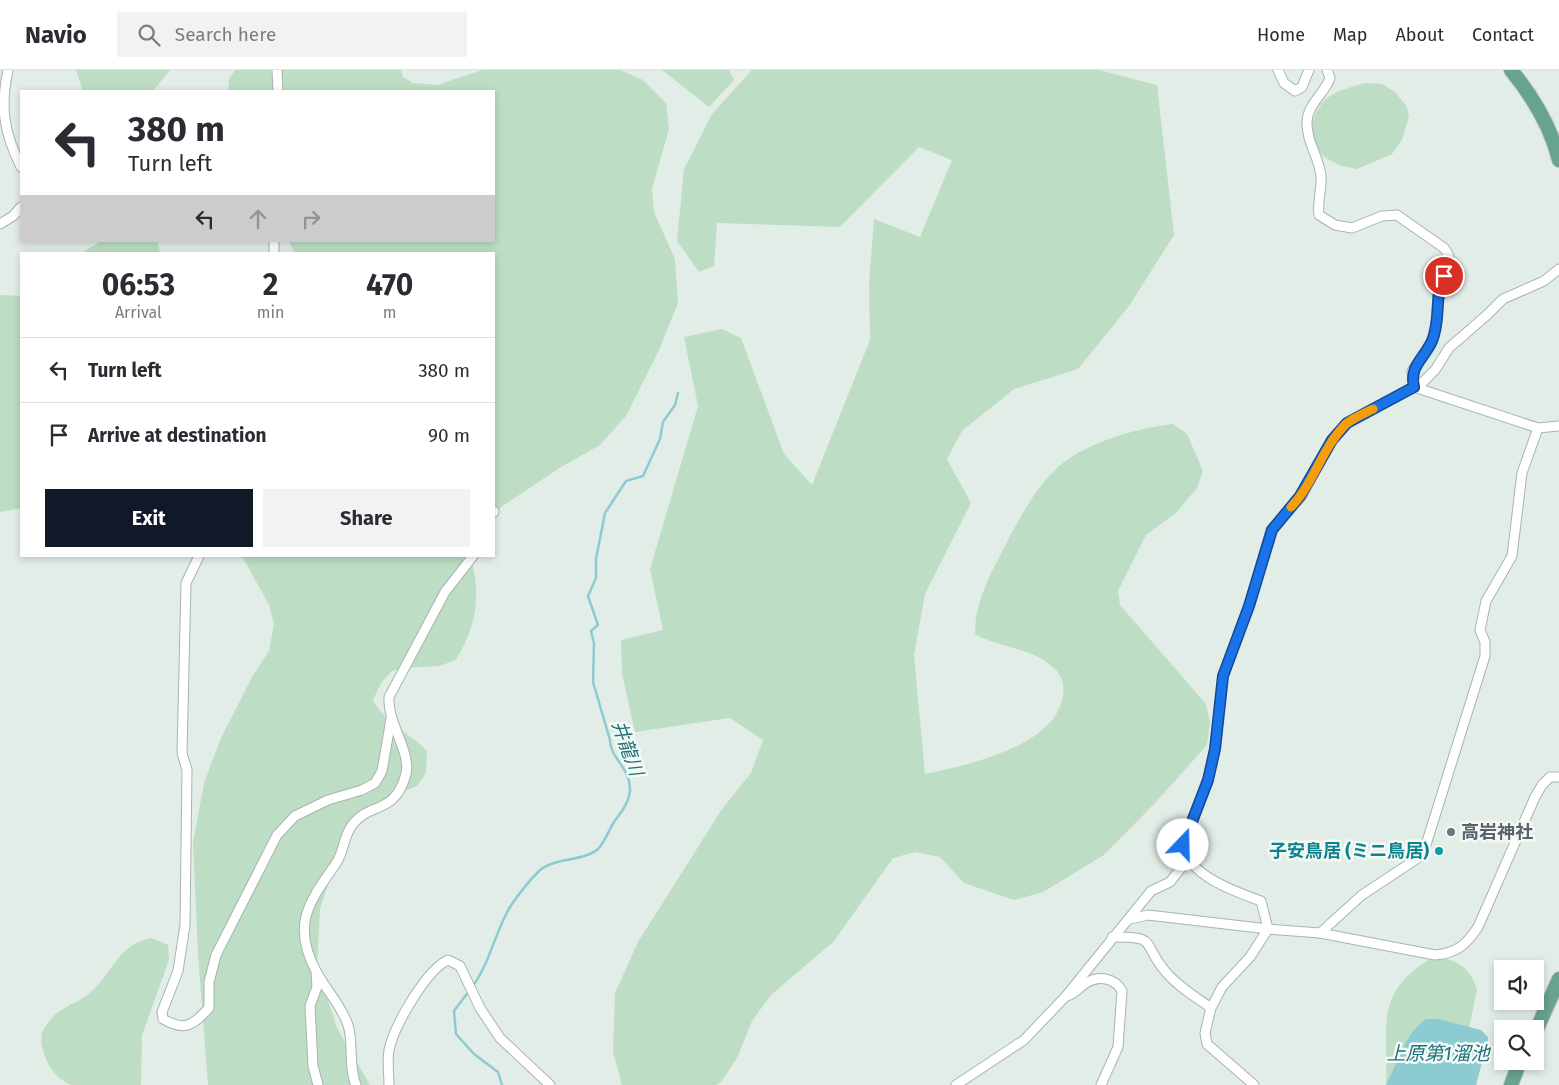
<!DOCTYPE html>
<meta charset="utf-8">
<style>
body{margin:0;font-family:"Fira Sans","Noto Sans JP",sans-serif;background:#f2f2f3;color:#2b2b33;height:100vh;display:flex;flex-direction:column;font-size:19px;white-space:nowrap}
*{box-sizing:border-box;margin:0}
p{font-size:16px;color:#7c7c81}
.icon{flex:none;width:28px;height:28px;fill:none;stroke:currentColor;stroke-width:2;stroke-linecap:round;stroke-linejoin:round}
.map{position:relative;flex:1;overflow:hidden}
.panel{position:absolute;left:20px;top:182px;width:475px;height:305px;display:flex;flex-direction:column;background:#fff;border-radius:0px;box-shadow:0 2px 8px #0003}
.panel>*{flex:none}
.banner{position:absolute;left:20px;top:20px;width:475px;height:152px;border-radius:0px;box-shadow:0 2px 8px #0003;background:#fff;color:#2b2b33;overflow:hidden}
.fabs{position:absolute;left:1494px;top:890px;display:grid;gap:10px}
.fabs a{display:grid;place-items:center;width:50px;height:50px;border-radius:0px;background:#fff;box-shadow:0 2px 8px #0003;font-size:25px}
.pin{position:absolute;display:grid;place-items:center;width:42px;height:42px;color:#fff;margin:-21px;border:2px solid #fff;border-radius:50%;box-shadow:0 1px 5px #0007}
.me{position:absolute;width:55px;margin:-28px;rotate:21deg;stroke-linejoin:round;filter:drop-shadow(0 0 4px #0008)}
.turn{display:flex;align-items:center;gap:18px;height:105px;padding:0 25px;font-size:22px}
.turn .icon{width:65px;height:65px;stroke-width:2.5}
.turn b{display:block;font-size:35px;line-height:42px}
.lanes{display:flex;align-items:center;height:48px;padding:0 25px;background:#0003;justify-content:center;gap:25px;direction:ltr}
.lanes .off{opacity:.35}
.eta{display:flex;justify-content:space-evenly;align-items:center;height:85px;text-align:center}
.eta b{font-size:30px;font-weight:700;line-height:35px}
.primary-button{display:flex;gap:10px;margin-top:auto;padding:10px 25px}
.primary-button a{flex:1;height:58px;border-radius:0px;background:#111827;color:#fff;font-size:20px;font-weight:700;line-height:58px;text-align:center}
.primary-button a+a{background:#f2f2f3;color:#2b2b33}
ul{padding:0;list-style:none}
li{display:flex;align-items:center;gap:15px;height:65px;padding:0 25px;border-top:1px solid #e1e1e2}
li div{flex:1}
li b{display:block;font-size:19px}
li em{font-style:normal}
header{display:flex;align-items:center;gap:30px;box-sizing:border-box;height:70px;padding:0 25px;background:#fff;border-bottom:1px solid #e1e1e2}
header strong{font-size:24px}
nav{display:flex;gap:28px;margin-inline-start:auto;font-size:18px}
.search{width:350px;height:45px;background:#f2f2f3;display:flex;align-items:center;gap:12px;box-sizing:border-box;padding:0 18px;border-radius:0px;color:#7c7c81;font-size:19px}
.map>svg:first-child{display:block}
.green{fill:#bddec4}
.water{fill:#8ccbd1}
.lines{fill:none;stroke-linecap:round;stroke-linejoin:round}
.stream{stroke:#8ccbd1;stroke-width:2.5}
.minor-casing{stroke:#a6b5af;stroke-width:11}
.primary-casing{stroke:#c1c9c6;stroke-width:16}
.minor{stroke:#fff;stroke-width:9}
.primary{stroke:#68a290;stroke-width:14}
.route-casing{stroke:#114b97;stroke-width:12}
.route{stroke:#1a73e8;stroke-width:9}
.slow{stroke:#f59e0b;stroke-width:9}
.worship-dot{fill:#6b7280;stroke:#f4f9f6;stroke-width:2}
.culture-dot{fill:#0f9aa8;stroke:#f4f9f6;stroke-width:2}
.labels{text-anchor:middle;stroke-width:5;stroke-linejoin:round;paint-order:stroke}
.worship-label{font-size:18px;font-weight:bold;fill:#5b616d;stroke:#f4f9f6;text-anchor:start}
.culture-label{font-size:18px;font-weight:bold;fill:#0d838f;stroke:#f4f9f6;text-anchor:end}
.water-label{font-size:19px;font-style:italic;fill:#1d717b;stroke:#f4f9f6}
</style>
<header>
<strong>Navio</strong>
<div class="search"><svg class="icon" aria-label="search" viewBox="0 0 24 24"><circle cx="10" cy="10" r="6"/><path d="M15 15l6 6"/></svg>Search here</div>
<nav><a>Home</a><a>Map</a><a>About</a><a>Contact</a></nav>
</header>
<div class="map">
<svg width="1559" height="1015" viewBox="0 0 1559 1015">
<rect width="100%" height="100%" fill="#e3ede8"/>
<!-- green -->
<g class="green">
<path d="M76,0H170L153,21H83Z"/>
<path d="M235,0H401L403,7L413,13L437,15L482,0H620L643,10L666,33L669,59L652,119L654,142L675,189L678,233L659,280L626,346L600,375L561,397L494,442V184H295L289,171H494V21H228L229,9Z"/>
<path d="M662,0H729L734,10L709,37Z"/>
<path d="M752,0H1099L1157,15L1174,165L1129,236L1078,299L1014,319L962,361L947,389L971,433L925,524L914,585L925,704C967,695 1055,677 1063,626C1064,616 1063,609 1057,601C1035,577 1001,579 975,564C975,534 988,508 1002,482C1016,454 1032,423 1054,401C1080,374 1136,358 1173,354L1187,364L1203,401L1197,418L1177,442L1146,465L1118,521L1120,535L1206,634L1210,652L1207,675L1156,732L1104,785L1043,822L1014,830L964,813L940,787L915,782L893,788L834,871L771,925L752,951L737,988L721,1012L716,1015H622L613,982L615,923L638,872L722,739L751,703L763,670L730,648L635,662L622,604L621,570L663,560L650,499L698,336L684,267L722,259L741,268L784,384L812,415L870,270L869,214L874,149L920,167L952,90L919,77L840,157L717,153L714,196L699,202L677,171L684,99L712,44Z"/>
<path d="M1365,13L1382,14L1395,22L1407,37L1409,47L1402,70L1392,84L1357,99L1339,95L1323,86L1307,68C1319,28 1325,24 1365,13Z"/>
<path d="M101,171H158L160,184H80Z"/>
<path d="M0,225L21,226V438L0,442Z"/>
<path d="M242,486H471C481,527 477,554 456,590L439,596L404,598L392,601L381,613L373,630C385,653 410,663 427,681L426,703L417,716L378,732L362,745L341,775L320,839L317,896L337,958L370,1015H208L198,885L193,773L204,713L221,668L252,607L269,581L274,554L269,535Z"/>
<path d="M152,868L168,875L169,890L142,965L141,1015C124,1015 85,1015 72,1015C53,1010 38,981 42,963C43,959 48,953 50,950C60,937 79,933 91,922C114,901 118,874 152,868Z"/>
<path d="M1433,887C1456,888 1471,898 1477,920L1457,1015H1386C1389,955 1372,924 1433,887Z"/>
</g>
<!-- water -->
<path class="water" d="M1426,949H1438L1481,960L1488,967V970L1476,1015H1386C1398,993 1404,964 1426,949Z"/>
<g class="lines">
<!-- stream -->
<g class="stream">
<path d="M472,917C490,893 495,862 510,837C518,825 529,811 539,801C554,787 585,792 599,778C605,771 609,760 614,752C621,742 629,733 630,721C631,697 610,689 610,670L593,612L594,573L591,561L598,555L588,526L596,508V489L605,443L626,411L643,406L660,369L663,352L675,335L678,323"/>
<path d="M469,921L454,941L456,964L474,984L498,1002L502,1015"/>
</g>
<defs>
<g id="minor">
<path d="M8,0C0,37 4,63 21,97"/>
<path d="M277,0L278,21"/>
<path d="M1278,0L1284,13L1295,21L1302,17L1309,0"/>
<path d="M1327,0L1330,8C1325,23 1308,34 1307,51C1306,71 1319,87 1321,106C1322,119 1317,132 1319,145L1335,155L1352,158L1382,146L1397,145L1444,178L1448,184L1450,192L1438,219L1437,249L1432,271L1412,301L1414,317"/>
<path d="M0,154L13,146L21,137"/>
<path d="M274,171V184"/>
<path d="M1418,317L1435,300L1449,278L1488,244L1503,229L1544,211L1559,199"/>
<path d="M494,442V441"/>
<path d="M199,486L186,513L182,683L187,700L185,855L178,901L162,942L163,949C185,962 193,955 209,938V912L216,885L277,765L295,746L328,730L362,720L375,713L382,701L391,649"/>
<path d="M1130,849L1148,845L1268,859L1320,863L1435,885C1457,883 1466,875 1478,857L1535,727L1542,715L1550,707H1559"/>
<path d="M1320,863L1362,825L1418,788L1424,781L1485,586V572L1480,560L1486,531L1512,486L1522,403L1538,358"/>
<path d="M1112,867C1159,866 1141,873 1165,901C1177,916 1196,927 1211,938"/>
<path d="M316,902L317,917L310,936L313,996L318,1015"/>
<path d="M1066,926C1076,924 1078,918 1086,913C1099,905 1115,908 1122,921L1118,977L1101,1015"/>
<path d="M356,1015C348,996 354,974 348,955C341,935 327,921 317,903C290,854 310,831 337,792C344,781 344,764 353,754C370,732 395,745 406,704C411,681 387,653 389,627L445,522L473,486"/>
<path d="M389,1015C389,1004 387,991 389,980C394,956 426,900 448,890L460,896L480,938L500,968L550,1015"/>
<path d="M956,1015L1024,970L1066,926L1151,821L1170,812L1189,788"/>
<path d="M1254,1015L1207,974L1205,963L1211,938L1222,917L1250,887L1268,859L1261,831C1236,822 1187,805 1183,775L1208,711L1215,679L1223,606L1249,536L1271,460L1301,427L1332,370L1347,353L1414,317L1538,358L1559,356"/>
</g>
<g id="primary">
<path d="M1511,0C1533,27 1551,56 1559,90"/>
<path d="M1535,963L1559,909"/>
<path d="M1511,1015L1520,991"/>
</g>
</defs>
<!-- minor casing -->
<use href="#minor" class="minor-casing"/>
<!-- primary casing -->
<use href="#primary" class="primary-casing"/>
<!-- minor -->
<use href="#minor" class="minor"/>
<!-- primary -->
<use href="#primary" class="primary"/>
</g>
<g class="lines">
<defs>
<path id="route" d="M1183,775L1208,710L1215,679L1223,606L1249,536L1272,460L1300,426L1332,370L1347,353L1414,317C1409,296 1424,289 1432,271C1441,250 1434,228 1444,206"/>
</defs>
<!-- route casing -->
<use href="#route" class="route-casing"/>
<!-- route -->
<use href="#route" class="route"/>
<!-- slow -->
<path class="slow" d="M1291,437C1314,413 1322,378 1346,354C1353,348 1365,343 1373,339"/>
</g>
<!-- markers -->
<circle class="worship-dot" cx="1451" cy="762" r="5"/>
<circle class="culture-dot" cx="1439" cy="781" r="5"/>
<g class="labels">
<!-- worship labels -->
<g class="worship-label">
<text x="1461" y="768">高岩神社</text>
</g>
<!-- culture labels -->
<g class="culture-label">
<text x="1429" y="787">子安鳥居 (ミニ鳥居)</text>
</g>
<!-- water labels -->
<g class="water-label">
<text transform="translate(628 678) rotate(70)" y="7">井龍川</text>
<text x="1438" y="990">上原第1溜池</text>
</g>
</g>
</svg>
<div class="fabs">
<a><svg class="icon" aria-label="sound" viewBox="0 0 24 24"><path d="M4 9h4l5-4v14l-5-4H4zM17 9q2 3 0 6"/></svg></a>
<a><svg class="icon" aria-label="search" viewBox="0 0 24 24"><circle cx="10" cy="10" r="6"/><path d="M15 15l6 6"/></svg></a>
</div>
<div class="pin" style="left:1444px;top:206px;background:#d93025"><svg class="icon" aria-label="arrive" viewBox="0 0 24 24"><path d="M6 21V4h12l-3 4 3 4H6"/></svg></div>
<svg class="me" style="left:1183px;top:775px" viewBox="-20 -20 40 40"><circle r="19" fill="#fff"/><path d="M0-13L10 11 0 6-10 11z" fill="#1a73e8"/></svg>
<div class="banner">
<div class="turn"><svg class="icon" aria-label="left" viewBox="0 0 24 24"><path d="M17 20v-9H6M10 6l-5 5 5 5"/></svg><div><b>380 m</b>Turn left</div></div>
<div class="lanes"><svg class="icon" aria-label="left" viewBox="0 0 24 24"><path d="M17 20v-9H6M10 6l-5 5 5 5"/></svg><svg class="icon off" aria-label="ahead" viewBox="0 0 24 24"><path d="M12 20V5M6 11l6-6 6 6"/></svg><svg class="icon off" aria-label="right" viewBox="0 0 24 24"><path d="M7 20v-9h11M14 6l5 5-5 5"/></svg></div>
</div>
<section class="panel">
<div class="eta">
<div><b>06:53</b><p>Arrival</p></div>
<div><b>2</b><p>min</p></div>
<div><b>470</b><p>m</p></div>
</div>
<ul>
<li><svg class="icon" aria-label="left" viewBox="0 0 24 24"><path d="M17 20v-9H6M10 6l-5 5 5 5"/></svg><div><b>Turn left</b></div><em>380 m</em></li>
<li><svg class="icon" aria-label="arrive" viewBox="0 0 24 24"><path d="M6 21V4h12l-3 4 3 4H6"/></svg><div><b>Arrive at destination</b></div><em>90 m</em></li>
</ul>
<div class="primary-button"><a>Exit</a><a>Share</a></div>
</section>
</div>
